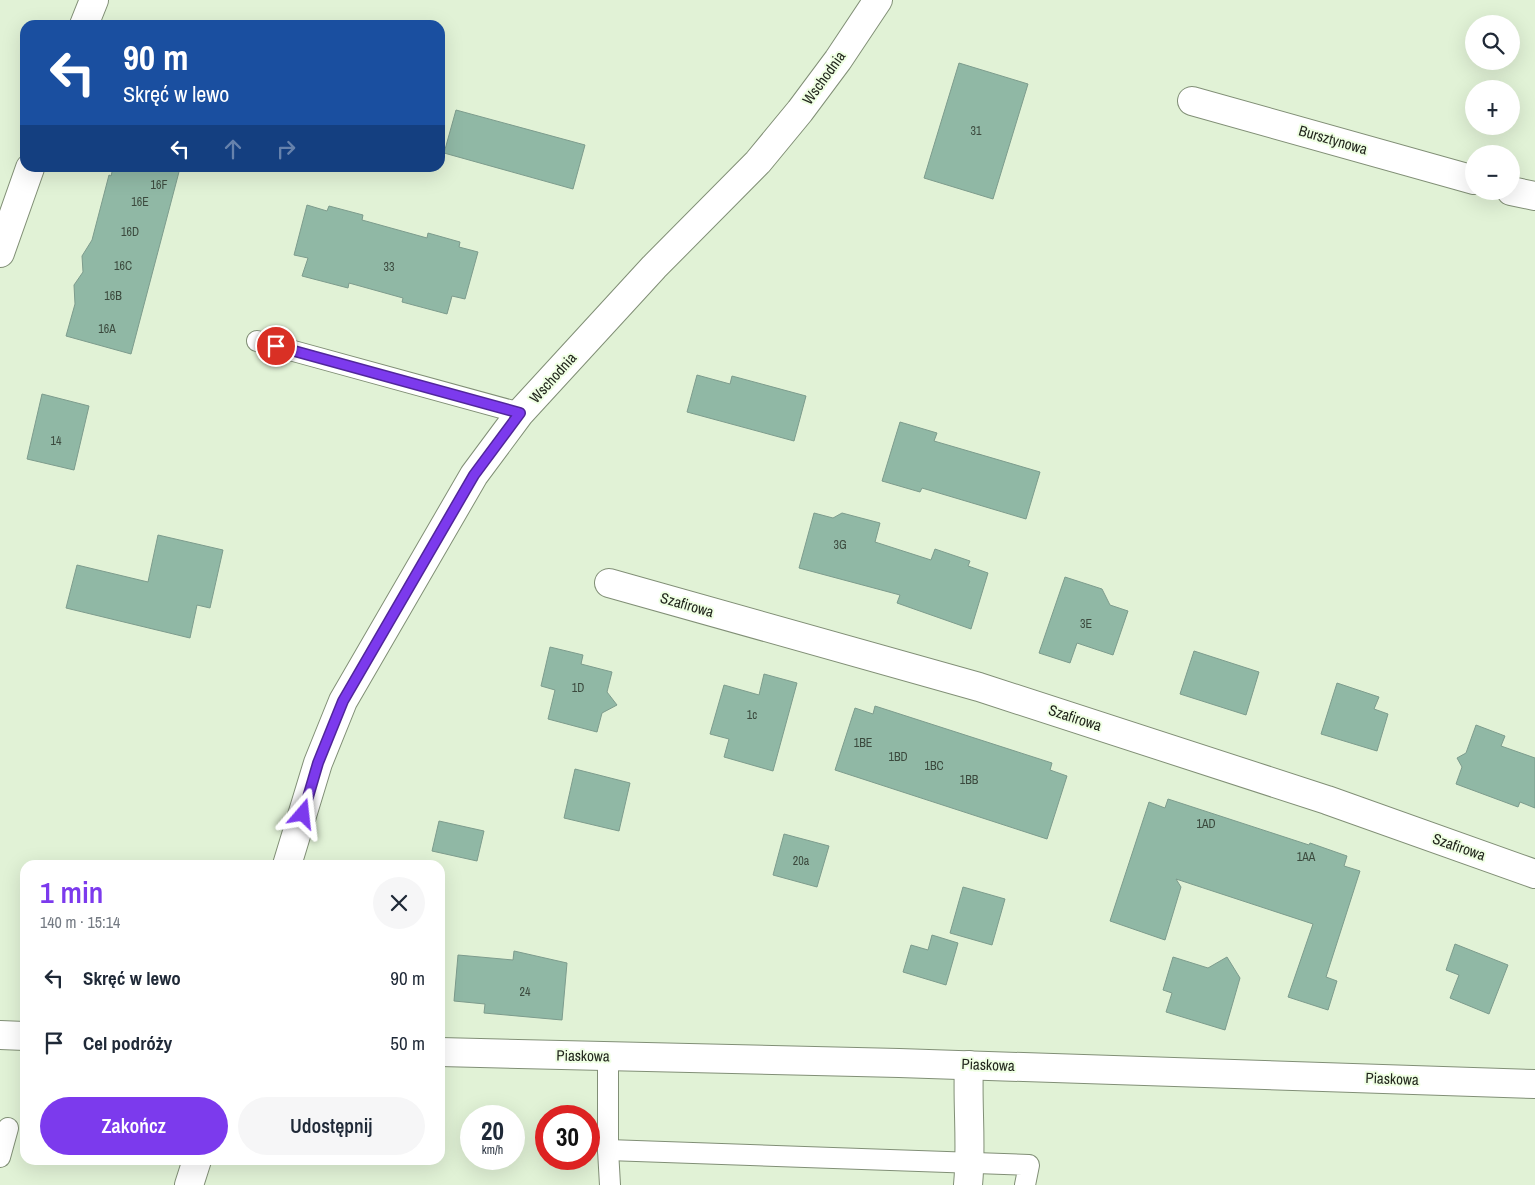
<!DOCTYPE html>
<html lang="pl">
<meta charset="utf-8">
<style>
body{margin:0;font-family:"Archivo Narrow",sans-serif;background:#f6f6f7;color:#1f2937;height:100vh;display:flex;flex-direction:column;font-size:19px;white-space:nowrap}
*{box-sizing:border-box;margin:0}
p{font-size:16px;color:#747a83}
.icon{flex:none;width:28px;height:28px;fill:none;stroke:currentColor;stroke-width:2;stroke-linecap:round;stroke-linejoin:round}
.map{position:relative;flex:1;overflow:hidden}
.drawer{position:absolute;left:20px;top:860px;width:425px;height:305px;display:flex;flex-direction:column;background:#fff;border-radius:15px;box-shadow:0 5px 20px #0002}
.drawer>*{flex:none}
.banner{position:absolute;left:20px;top:20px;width:425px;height:152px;border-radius:15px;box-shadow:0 5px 20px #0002;background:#1a4fa0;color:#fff;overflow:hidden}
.tools{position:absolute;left:1465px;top:15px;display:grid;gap:10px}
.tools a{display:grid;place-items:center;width:55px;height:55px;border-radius:50%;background:#fff;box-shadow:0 5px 20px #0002;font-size:25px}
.speed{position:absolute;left:460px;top:1105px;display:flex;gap:10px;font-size:25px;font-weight:700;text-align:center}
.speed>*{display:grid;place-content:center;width:65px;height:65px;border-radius:50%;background:#fff;box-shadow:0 5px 20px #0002;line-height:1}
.speed small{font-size:12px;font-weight:400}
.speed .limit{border:8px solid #d22;background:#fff;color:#111}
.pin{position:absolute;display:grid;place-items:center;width:42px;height:42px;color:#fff;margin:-21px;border:2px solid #fff;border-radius:50%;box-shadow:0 1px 5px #0007}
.me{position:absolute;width:55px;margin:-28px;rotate:17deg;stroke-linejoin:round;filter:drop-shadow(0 0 4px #0008)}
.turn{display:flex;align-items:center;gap:18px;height:105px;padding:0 20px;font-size:22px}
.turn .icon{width:65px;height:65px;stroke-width:2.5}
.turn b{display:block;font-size:35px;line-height:42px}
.lanes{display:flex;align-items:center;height:48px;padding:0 20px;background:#0003;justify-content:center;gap:25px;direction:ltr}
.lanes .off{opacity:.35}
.round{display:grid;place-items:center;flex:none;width:52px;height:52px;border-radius:26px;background:#f6f6f7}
.headline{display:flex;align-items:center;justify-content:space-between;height:85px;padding:0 20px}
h1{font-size:30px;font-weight:600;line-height:38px;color:#7c3aed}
.primary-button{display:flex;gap:10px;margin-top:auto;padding:10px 20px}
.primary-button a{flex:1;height:58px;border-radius:30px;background:#7c3aed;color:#fff;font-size:20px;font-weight:600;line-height:58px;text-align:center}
.primary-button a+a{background:#f6f6f7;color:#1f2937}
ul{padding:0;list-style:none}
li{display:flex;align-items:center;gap:15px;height:65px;padding:0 20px}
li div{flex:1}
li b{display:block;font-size:19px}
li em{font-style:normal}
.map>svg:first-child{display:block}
.building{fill:#90b8a5;stroke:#7d9c8d}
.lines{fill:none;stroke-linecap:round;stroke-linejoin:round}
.service-casing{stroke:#818f76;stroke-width:22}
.minor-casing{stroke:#818f76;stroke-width:30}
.service{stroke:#fff;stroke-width:20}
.minor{stroke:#fff;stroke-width:28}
.route-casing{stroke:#51269a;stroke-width:12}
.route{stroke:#7c3aed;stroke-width:9}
.labels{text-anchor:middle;stroke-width:4;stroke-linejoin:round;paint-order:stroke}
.number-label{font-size:12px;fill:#3b493d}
.street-label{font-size:15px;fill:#1f241a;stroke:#efffe3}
</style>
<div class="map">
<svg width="1535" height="1185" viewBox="0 0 1535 1185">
<rect width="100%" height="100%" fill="#e1f2d6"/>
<!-- building -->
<g class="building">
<path d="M959,63L1028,84L993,199L924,178Z"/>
<path d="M456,110L585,145L573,189L444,153Z"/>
<path d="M113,168H180L131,354L66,336L75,304L74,285L83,272L82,256L92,240L109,175L111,176Z"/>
<path d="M307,205L327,211L329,206L363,215L362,220L427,238L428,233L460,242L459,247L478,252L465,299L452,296L447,314L402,302L403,298L349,283L348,288L302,276L308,258L294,255Z"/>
<path d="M697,375L730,384L732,376L806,396L794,441L687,412Z"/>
<path d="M42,394L89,406L74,470L27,459Z"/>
<path d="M900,422L937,433L934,441L1040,472L1026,519L922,488L920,492L882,481Z"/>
<path d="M814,513L833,518L842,513L880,523L875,542L931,560L935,549L970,561L968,566L988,573L971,629L897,603L900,595L799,568Z"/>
<path d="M158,535L223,550L210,608L197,605L190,638L66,608L77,565L148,582Z"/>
<path d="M1065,577L1102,589L1110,605L1128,611L1113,655L1077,643L1070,663L1039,653Z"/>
<path d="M550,647L583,655L581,664L612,672L607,692L617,705L602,713L597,732L548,719L555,690L541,686Z"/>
<path d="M1194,651L1259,672L1246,715L1180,694Z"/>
<path d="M764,674L797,683L773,771L724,757L729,739L710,734L724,685L759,695Z"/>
<path d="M1337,683L1379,697L1374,709L1388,714L1377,751L1321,734Z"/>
<path d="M875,706L1052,763L1050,770L1067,776L1047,839L835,770L855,708L873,714Z"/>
<path d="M1476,725L1505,736L1501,746L1535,758V808L1520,802L1518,807L1456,784L1462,767L1457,758L1466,753Z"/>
<path d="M575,769L630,783L619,831L564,818Z"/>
<path d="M1168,799L1309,845L1310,843L1347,856L1344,866L1360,871L1326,977L1337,981L1328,1010L1288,997L1313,924L1176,879L1181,887L1165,940L1110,921L1149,802L1165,808Z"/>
<path d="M439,821L484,831L477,861L432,851Z"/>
<path d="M784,834L829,846L817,887L773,875Z"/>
<path d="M963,887L1005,899L992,945L950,933Z"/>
<path d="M932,935L958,943L946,985L903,972L911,945L928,950Z"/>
<path d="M1455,944L1508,965L1489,1014L1450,998L1459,975L1446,970Z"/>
<path d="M514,951L567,963L562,1020L484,1013L485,1004L454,1001L458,955L513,960Z"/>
<path d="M1173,957L1208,968L1227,957L1240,978L1225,1030L1166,1012L1172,993L1163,990Z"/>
</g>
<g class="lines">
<defs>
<g id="service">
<path d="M257,341L520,413"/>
<path d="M608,1056V1150L610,1185"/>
<path d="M608,1150L1029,1165L1025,1185"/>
<path d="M0,1157L8,1128"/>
</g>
<g id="minor">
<path d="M84,25L94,0"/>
<path d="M1192,101L1474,180"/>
<path d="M1511,191L1535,196"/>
<path d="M0,253L30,168"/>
<path d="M609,583L979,687L1327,800L1535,874"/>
<path d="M287,865L318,763L343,701L474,475L520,413L654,267L758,162L800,111L838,60L878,0"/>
<path d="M0,1035L25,1036"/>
<path d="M440,1052L899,1063L1535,1084"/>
<path d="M189,1185L197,1160"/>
<path d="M968,1185C972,1145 967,1105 969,1065"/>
</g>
</defs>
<!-- service casing -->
<use href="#service" class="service-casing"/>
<!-- minor casing -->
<use href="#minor" class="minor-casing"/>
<!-- service -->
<use href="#service" class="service"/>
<!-- minor -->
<use href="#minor" class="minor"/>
</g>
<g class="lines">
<defs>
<path id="route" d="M276,346L520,413L474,475L343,701L318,763L303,814"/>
</defs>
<!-- route casing -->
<use href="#route" class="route-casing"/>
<!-- route -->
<use href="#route" class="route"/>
</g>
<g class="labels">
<!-- number labels -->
<g class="number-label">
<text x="976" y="135">31</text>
<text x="159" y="189">16F</text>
<text x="140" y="206">16E</text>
<text x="130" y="236">16D</text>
<text x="123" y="270">16C</text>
<text x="389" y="271">33</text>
<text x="113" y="300">16B</text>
<text x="107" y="333">16A</text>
<text x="56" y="445">14</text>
<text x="840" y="549">3G</text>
<text x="1086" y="628">3E</text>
<text x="578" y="692">1D</text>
<text x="752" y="719">1c</text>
<text x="863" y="747">1BE</text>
<text x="898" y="761">1BD</text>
<text x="934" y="770">1BC</text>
<text x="969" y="784">1BB</text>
<text x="1206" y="828">1AD</text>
<text x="1306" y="861">1AA</text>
<text x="801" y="865">20a</text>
<text x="525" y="996">24</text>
</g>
<!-- street labels -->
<g class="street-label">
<text transform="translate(824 78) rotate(-54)" y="5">Wschodnia</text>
<text transform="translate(1333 140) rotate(16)" y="5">Bursztynowa</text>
<text transform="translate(553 378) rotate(-48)" y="5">Wschodnia</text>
<text transform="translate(687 605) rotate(16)" y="5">Szafirowa</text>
<text transform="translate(1075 718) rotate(18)" y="5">Szafirowa</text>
<text transform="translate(1459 847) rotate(19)" y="5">Szafirowa</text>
<text transform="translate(583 1056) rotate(1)" y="5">Piaskowa</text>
<text transform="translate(988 1065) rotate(2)" y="5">Piaskowa</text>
<text transform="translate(1392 1079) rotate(2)" y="5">Piaskowa</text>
</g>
</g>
</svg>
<div class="tools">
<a><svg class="icon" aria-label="search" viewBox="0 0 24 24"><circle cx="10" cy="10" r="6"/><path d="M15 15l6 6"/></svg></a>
<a>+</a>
<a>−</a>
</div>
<div class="speed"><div>20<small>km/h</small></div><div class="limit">30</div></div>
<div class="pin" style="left:276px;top:346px;background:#d93025"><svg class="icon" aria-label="arrive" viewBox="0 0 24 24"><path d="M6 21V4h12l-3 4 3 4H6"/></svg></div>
<svg class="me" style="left:303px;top:814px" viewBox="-20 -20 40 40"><path d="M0-17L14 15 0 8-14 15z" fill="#7c3aed" stroke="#fff" stroke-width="4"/></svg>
<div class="banner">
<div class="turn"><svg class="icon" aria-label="left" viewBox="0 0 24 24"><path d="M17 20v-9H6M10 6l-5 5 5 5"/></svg><div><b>90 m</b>Skręć w lewo</div></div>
<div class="lanes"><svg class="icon" aria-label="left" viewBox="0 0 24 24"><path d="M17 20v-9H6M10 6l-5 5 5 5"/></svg><svg class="icon off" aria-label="ahead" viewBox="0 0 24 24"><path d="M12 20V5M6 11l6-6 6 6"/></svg><svg class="icon off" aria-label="right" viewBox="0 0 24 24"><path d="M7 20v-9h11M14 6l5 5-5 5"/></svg></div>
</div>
<section class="drawer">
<div class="headline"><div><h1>1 min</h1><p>140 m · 15:14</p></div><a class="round"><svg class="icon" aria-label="close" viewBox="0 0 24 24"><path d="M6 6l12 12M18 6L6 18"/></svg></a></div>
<ul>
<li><svg class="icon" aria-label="left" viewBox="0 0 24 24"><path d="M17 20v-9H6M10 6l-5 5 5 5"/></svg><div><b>Skręć w lewo</b></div><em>90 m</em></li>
<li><svg class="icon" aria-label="arrive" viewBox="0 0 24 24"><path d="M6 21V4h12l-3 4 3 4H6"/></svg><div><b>Cel podróży</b></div><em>50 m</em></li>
</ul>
<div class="primary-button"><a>Zakończ</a><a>Udostępnij</a></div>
</section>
</div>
